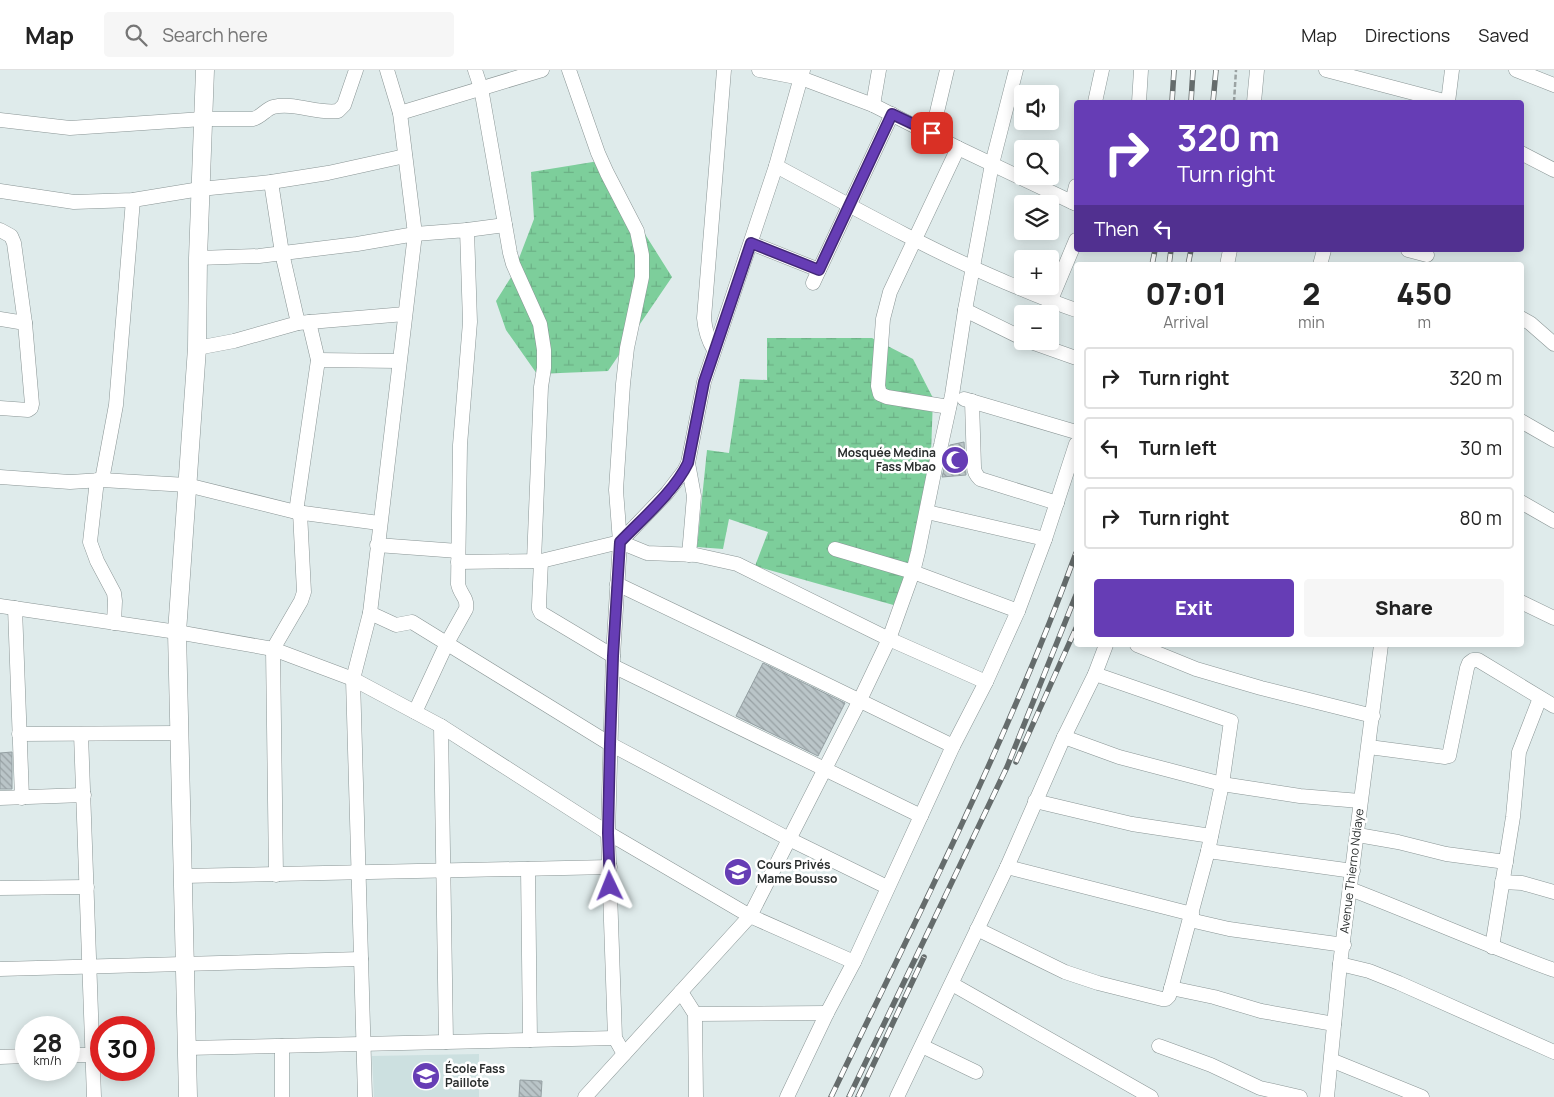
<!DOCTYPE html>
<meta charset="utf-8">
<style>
body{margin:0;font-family:Manrope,sans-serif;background:#f6f6f6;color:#222;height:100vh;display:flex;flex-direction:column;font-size:19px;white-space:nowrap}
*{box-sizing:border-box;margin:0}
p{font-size:16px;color:#767676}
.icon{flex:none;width:28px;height:28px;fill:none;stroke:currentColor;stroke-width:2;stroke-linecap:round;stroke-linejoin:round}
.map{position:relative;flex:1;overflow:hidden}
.details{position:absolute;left:1074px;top:192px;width:450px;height:385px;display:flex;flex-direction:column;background:#fff;border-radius:5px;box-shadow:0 2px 12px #0003}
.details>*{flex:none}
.banner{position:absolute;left:1074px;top:30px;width:450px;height:152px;border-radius:5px;box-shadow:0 2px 12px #0003;background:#663db5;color:#fff;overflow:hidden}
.fabs{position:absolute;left:1014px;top:15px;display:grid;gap:10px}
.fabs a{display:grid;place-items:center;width:45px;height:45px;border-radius:5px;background:#fff;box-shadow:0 2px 12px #0003;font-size:25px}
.speed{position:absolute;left:15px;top:946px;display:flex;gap:10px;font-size:25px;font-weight:700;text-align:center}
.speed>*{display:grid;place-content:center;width:65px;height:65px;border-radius:50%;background:#fff;box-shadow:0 2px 12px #0003;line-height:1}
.speed small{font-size:12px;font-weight:400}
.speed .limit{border:8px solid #d22;background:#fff;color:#111}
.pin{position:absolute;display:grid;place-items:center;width:42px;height:42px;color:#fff;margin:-21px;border-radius:10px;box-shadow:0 2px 8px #0006}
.me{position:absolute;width:55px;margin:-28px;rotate:358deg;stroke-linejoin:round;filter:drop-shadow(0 0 4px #0008)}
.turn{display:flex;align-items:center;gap:18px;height:105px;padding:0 20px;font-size:22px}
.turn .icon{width:65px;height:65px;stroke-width:2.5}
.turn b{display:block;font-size:35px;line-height:42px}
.then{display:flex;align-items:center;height:48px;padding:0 20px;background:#0003;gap:10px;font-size:19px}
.eta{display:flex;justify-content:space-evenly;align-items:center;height:85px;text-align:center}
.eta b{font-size:30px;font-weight:800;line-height:35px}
.button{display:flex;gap:10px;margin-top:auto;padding:10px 20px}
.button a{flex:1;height:58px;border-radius:5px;background:#663db5;color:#fff;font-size:20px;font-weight:800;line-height:58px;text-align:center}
.button a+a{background:#f6f6f6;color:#222}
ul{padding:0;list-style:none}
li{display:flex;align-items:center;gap:15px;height:62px;margin:0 10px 8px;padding:0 10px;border:2px solid #e0e0e0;border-radius:5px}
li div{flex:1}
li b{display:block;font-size:19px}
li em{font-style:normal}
header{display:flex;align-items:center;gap:30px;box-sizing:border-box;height:70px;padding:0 25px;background:#fff;border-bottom:1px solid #e0e0e0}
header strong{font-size:24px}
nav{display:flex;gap:28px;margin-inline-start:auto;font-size:18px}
.search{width:350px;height:45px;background:#f6f6f6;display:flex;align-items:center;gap:12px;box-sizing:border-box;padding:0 18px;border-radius:5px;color:#767676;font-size:19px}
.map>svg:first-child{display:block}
.built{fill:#cce0e0}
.wetland{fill:url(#wetland-marsh)}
.building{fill:url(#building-back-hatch);stroke:#949fa2}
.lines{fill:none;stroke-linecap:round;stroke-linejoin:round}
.minor-casing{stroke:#8a9595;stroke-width:15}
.tertiary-casing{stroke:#8a9595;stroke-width:19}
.path{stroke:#9ba3a3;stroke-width:2.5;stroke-dasharray:5 2.5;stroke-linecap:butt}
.minor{stroke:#fff;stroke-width:14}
.tertiary{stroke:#fff;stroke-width:18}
.rail-casing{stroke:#656c6c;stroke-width:5.5}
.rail{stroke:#fff;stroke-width:4;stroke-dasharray:11;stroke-linecap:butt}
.route-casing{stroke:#422876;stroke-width:12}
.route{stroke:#663db5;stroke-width:9}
.labels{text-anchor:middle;stroke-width:5;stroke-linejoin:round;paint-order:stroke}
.poi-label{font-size:12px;font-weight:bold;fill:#292d2d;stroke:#fff;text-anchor:start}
.street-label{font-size:12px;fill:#292d2d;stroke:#fff}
</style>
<header>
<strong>Map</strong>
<div class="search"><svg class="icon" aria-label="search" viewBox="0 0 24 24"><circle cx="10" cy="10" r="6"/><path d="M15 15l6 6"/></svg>Search here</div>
<nav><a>Map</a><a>Directions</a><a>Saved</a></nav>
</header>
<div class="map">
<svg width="1554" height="1027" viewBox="0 0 1554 1027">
<defs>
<pattern id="wetland-marsh" width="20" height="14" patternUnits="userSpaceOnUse" patternTransform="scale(1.25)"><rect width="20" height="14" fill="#7dce9b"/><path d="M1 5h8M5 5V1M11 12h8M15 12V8" fill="none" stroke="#6cb186"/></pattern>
<pattern id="building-back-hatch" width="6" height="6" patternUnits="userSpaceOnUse" patternTransform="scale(1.25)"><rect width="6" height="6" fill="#bac5c8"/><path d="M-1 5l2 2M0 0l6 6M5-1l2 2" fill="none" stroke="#97a0a3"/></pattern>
</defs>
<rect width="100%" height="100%" fill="#dfebeb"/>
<!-- built -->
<path class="built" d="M479,984V1027H374L372,986Z"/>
<!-- wetland -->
<g class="wetland">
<path d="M599,91L672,207L608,301L537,304L506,260L496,231L513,204L534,149L531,102Z"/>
<path d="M767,268H872L913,289L933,328L931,384L916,479L897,536L755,496L768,462L729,449L723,479L697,477L707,380L729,383L740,309L767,310Z"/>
</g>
<!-- building -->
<g class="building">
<path d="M964,372L966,405L942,407L950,375Z"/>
<path d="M763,593L845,633L818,686L736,646Z"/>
<path d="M12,682V719H0V683Z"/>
<path d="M520,1010L542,1011L541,1027H519Z"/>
</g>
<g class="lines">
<defs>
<g id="minor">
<path d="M387,0L400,43L415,164L467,160L470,252L460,375L458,514C460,525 468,527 466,539L447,573L415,642"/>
<path d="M475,0L481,18L510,183L513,194L540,254L544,280V298L541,317L534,491"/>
<path d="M569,0L598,83L607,103L637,161L642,185V207L627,278L623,314L616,420L620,472L613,586L608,763L615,968L624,984"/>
<path d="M759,0L801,8L873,35L958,78L1076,134"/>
<path d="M1326,0L1448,32"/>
<path d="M1516,0L1554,15"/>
<path d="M1095,32L1102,0"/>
<path d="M1139,32L1141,0"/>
<path d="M1254,32L1257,0"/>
<path d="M1448,32L1452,0"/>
<path d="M873,35L879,0"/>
<path d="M400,43L542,0"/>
<path d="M0,50L70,58L203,49H253C261,47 266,39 273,37C294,32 317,44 338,41L344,35L356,0"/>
<path d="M932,63L947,0"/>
<path d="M1521,83L1554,100"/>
<path d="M776,96C849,135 922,176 998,209C1024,220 1049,231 1076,240"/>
<path d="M0,121L74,132L133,130L200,119L271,112L328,103L405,86"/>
<path d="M1072,132L1076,116"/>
<path d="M0,160L11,166L14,173L25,253L32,334L31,338L28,340L0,338"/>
<path d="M467,160L505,155"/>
<path d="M751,173L819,200"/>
<path d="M1408,180L1427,185"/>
<path d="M198,188L259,186L357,174L415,164L370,543L353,609L365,1027"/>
<path d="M1227,195L1230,180"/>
<path d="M1320,195L1324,180"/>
<path d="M813,213L892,44"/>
<path d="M1050,232L1076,170"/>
<path d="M965,240L1022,268"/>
<path d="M1521,248L1530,253L1554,274"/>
<path d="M0,249L25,253"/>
<path d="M309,252L318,290"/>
<path d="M298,253L405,244"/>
<path d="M1028,271L1076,288"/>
<path d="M197,278L234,271L298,253L282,183L271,112"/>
<path d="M714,280C708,270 705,260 704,248L724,0"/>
<path d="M964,329L1076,362"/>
<path d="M972,331L974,397C974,402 976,405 980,409L1057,433"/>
<path d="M949,337L887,327L880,324L878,316L883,249L890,222L958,78"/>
<path d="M1521,351L1554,370"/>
<path d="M688,393L694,426L689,485"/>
<path d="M0,407L70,412L102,410L187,415L296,442L379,453"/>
<path d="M97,410L90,472L97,491L114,523L115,531L114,553"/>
<path d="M102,410L116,335L133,130"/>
<path d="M1521,432L1554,451"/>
<path d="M296,442L318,290L399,291"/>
<path d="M927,442L1045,469"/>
<path d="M620,472L647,483L696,485L737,494L889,569L986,612"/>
<path d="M377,475L458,481"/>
<path d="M835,479L913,502L1018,541"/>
<path d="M541,491L539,535V539L541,543L613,586"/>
<path d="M458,492L541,491L620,472L667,423L684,401L688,393L704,312L776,96L803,0"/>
<path d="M617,514L770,587L953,676"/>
<path d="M1521,532L1554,548"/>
<path d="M0,536L177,562L273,579L353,609L441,656L608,763L750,846L854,892"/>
<path d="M15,538L22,728"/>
<path d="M370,543L396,555L412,552L610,674L789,769L887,817"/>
<path d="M1137,575L1196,599L1261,618L1373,646"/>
<path d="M613,596L921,746"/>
<path d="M441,656L446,972"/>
<path d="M19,664L179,663"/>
<path d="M81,664L94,1027"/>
<path d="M1064,667L1119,687L1222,714L1300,726L1360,731"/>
<path d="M1369,677L1445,687L1449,686L1467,598L1469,593L1473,590H1478L1554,636"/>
<path d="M0,728L84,725"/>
<path d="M1035,731L1132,754L1211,766"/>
<path d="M1358,765L1398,772L1446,784L1506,792"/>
<path d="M1208,781L1353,801"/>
<path d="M1007,797L1192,844"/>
<path d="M528,799L530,970"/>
<path d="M276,805L273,579L301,531L304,522L300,442"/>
<path d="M183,806L610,797"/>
<path d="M1502,812L1522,813L1554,822"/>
<path d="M0,818L87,817"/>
<path d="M1350,819C1418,845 1485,875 1554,900"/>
<path d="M1190,850L1229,859L1344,875"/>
<path d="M977,859L1065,902L1098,913L1162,929H1166L1169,926L1208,781L1222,714L1231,651L1095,604"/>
<path d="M1492,877L1513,747L1519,682L1540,628"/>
<path d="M1340,894L1369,901L1399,913L1554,982"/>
<path d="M0,899L361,889"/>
<path d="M952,914L1151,1027"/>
<path d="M1171,918L1214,927L1261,941L1334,954"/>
<path d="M681,922L695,944L696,1027"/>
<path d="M695,944L827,943"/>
<path d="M282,976V1027"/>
<path d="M922,976L976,1002"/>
<path d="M1159,976L1211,995L1260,1018L1300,1027"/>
<path d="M187,978L615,968"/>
<path d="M69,985H93"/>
<path d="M0,987L26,986"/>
<path d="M1331,990L1422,1027"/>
<path d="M585,1027L750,846L859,632L889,569L913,502L918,482L935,398L941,375L952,325L965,240L992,94L1016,0"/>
<path d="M787,1027L827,943L854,892L953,676L986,612L1018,541L1045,469L1076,374"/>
<path d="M897,1027L1007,797L1064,667L1095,604L1106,575"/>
<path d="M1327,1027L1340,894L1381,575"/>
</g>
<path id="tertiary" d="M188,1027L177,562L197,278L198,188L205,0"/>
</defs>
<!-- minor casing -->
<use href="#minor" class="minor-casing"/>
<!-- tertiary casing -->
<use href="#tertiary" class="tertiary-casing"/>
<!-- path -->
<path class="path" d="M1234,32L1236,0"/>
<!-- minor -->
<use href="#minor" class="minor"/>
<!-- tertiary -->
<use href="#tertiary" class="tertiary"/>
<defs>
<g id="rail">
<path d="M1172,32L1174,0"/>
<path d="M1191,32L1193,0"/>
<path d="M1213,32L1216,0"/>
<path d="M1152,195L1155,180"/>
<path d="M1169,195L1171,180"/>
<path d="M1188,195L1191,180"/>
<path d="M1016,692L1076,558"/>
<path d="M831,1027C917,847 1008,670 1076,483"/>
<path d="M849,1027L1007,697L1076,525"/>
<path d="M858,1027L924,887"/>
</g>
</defs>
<!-- rail casing -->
<use href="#rail" class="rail-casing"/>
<!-- rail -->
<use href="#rail" class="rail"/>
</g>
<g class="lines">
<defs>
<path id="route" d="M610,816L608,763L610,674L613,586L620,472C642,449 674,422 688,393L704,312L751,173L819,200L892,44L932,63"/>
</defs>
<!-- route casing -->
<use href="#route" class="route-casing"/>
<!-- route -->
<use href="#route" class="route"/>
</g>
<!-- icons -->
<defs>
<symbol id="mosque-disc" viewBox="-11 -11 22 22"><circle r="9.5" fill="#663db5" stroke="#fff"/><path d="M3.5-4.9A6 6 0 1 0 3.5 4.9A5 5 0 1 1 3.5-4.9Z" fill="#fff"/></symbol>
<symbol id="school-disc" viewBox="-11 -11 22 22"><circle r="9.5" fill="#663db5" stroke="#fff"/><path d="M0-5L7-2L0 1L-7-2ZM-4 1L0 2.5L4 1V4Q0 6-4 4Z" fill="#fff"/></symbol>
</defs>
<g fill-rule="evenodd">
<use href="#mosque-disc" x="939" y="374" width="32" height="32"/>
<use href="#school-disc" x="722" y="786" width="32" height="32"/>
<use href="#school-disc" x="410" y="990" width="32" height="32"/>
</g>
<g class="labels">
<!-- poi labels -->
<g class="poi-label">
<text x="936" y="387" text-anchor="end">Mosquée Medina<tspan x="936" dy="14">Fass Mbao</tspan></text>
<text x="757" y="799">Cours Privés<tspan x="757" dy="14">Mame Bousso</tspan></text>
<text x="445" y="1003">École Fass<tspan x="445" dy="14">Paillote</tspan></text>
</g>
<!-- street labels -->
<g class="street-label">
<text transform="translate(1352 801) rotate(-83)" y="4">Avenue Thierno Ndiaye</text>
</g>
</g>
</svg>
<div class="fabs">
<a><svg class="icon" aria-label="sound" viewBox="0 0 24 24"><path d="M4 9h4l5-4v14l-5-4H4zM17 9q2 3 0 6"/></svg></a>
<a><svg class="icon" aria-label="search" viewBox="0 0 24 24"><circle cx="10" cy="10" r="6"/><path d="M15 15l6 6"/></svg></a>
<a><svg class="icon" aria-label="layers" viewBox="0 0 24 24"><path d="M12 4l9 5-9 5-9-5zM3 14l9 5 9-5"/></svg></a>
<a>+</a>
<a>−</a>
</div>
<div class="speed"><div>28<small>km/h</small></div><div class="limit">30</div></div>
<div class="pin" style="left:932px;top:63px;background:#d93025"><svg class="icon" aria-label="arrive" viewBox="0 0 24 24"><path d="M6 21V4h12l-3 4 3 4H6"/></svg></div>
<svg class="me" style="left:610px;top:816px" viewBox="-20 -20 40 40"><path d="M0-17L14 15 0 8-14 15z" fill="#663db5" stroke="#fff" stroke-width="4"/></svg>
<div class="banner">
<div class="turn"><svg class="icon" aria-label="right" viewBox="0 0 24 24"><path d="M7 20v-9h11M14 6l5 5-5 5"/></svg><div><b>320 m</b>Turn right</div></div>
<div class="then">Then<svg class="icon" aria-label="left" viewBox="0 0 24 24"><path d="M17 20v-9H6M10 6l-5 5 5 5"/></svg></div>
</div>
<section class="details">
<div class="eta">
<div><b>07:01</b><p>Arrival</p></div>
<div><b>2</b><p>min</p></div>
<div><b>450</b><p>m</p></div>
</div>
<ul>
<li><svg class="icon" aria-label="right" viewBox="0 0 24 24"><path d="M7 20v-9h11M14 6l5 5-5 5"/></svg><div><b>Turn right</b></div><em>320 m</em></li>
<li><svg class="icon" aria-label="left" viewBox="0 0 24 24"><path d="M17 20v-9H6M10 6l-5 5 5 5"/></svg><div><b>Turn left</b></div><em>30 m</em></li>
<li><svg class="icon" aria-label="right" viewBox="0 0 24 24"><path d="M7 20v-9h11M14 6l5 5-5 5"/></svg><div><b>Turn right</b></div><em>80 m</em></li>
</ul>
<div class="button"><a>Exit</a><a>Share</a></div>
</section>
</div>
